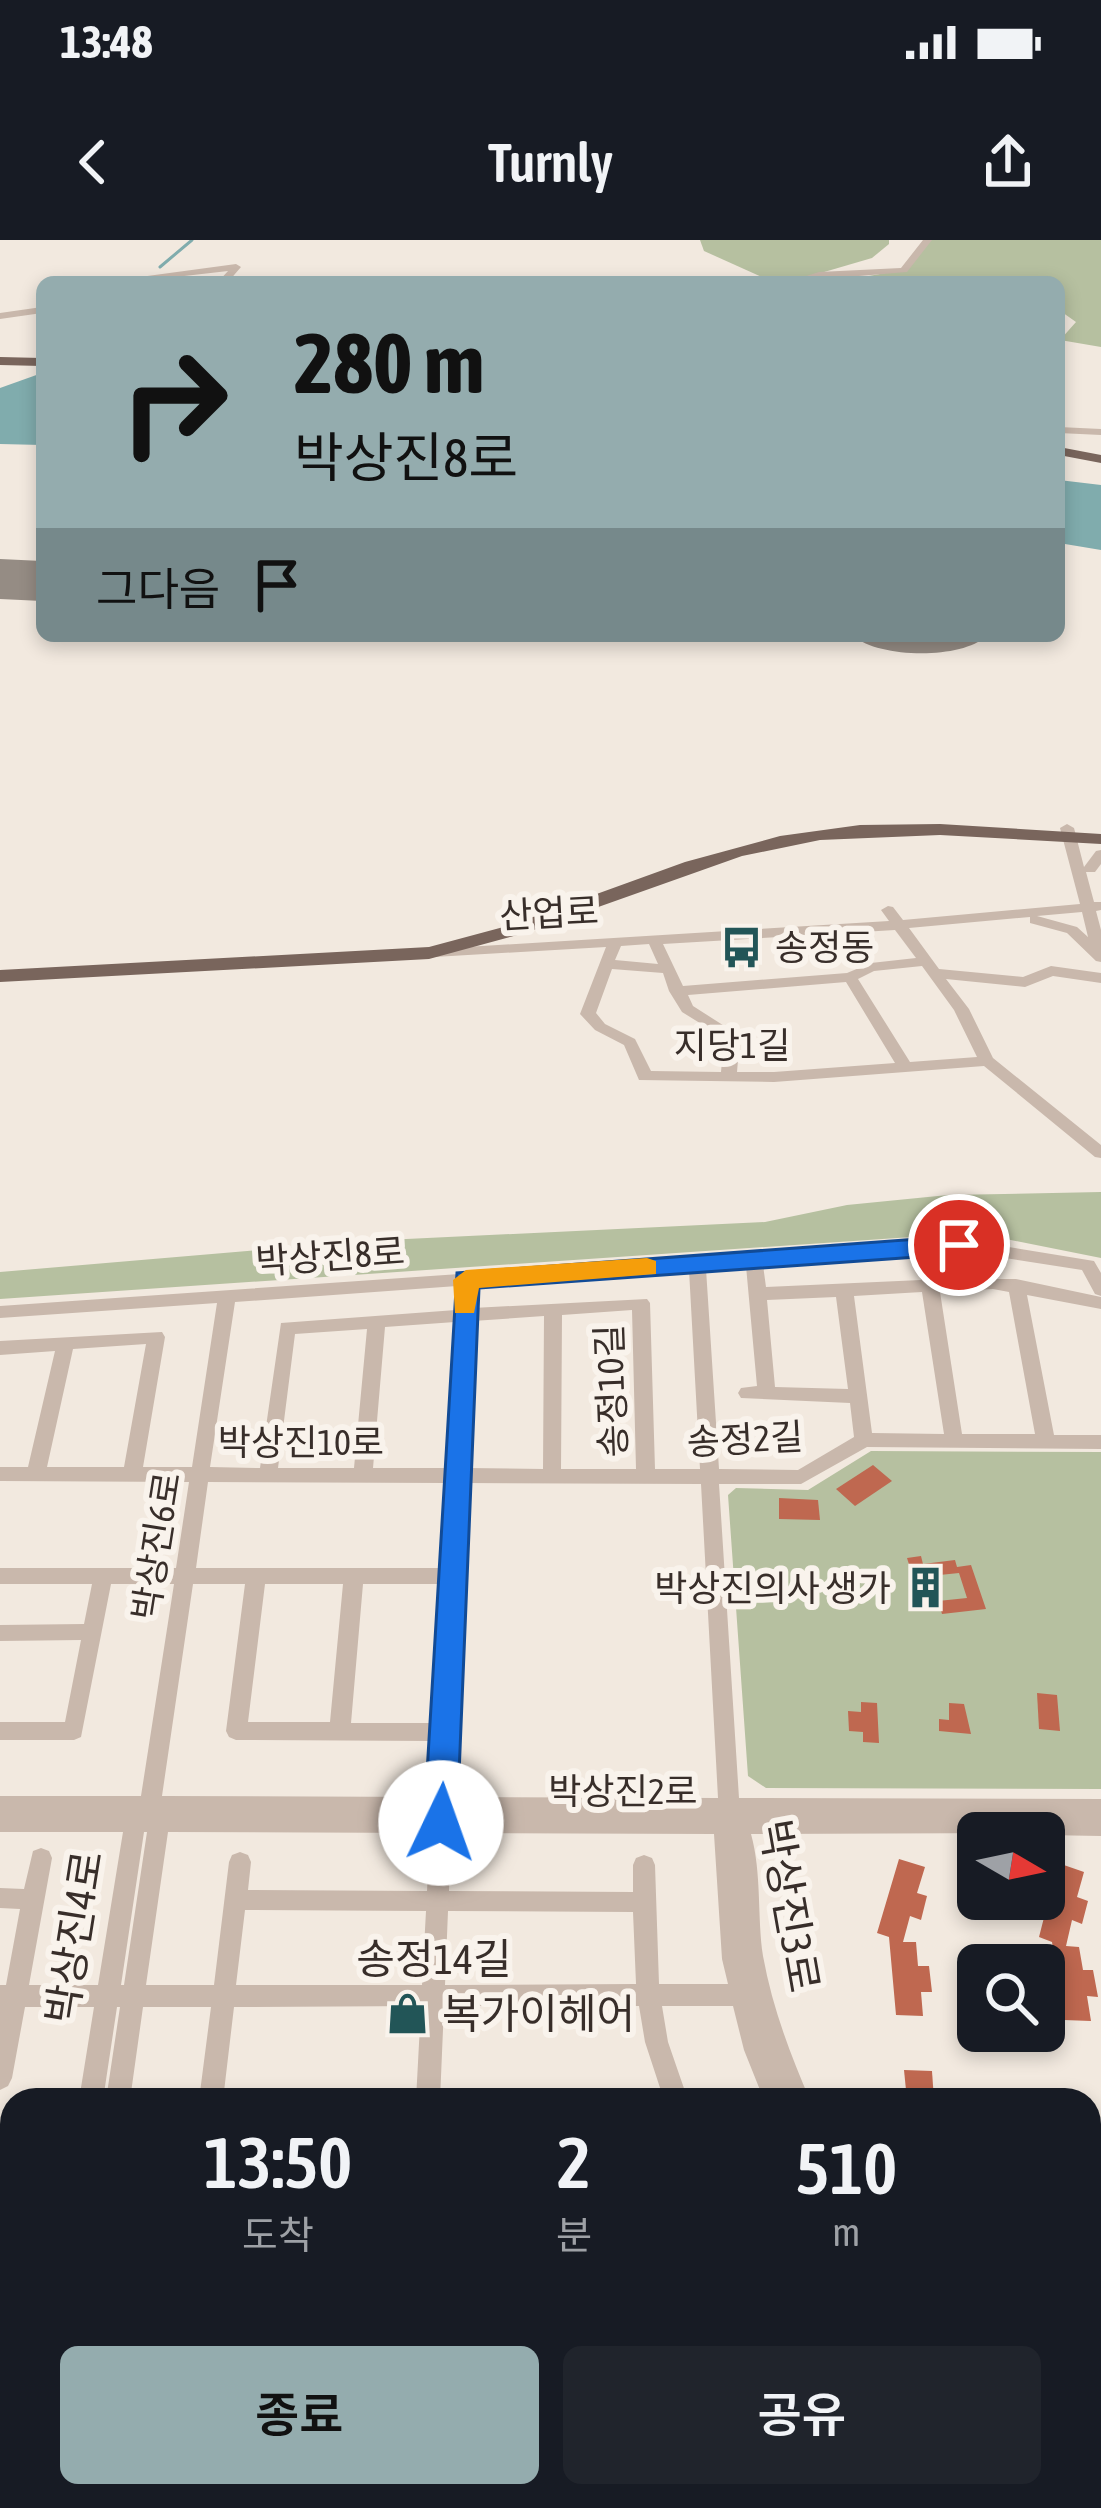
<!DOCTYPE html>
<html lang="ko">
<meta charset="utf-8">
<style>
body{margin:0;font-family:"Asap Condensed","Noto Sans KR",sans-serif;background:#20242c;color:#f1f3f6;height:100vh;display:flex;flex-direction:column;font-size:45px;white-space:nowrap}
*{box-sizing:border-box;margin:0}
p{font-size:39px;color:#9ea1a6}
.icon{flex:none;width:66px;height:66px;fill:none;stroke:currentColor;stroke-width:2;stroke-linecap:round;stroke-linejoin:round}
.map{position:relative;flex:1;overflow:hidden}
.sheet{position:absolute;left:0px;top:1848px;width:1101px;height:420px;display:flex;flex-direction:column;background:#171b24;border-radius:36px 36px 0 0;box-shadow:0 6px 18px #0003}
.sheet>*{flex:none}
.guide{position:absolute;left:36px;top:36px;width:1029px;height:366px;border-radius:18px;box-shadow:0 6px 18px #0003;background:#94acae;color:#111;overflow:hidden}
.needle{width:78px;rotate:99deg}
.tools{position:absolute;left:957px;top:1572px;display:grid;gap:24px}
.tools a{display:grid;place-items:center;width:108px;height:108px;border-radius:18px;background:#171b24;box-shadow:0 6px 18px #0003;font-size:60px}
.pin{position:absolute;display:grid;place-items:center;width:102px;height:102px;color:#fff;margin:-51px;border:6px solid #fff;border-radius:50%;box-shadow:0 3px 12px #0007}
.me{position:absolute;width:132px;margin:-66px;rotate:3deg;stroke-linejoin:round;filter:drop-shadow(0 0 9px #0008)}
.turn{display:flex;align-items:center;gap:42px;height:252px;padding:0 60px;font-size:54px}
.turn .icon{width:156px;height:156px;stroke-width:2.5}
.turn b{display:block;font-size:84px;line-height:102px}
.then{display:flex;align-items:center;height:114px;padding:0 60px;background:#0003;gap:24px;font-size:45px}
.eta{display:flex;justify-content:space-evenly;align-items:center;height:204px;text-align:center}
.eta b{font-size:72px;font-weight:600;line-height:84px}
.cta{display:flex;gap:24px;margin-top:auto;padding:24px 60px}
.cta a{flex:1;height:138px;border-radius:18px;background:#94acae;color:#111;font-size:48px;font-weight:600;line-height:138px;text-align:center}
.cta a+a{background:#20242c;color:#f1f3f6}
.status{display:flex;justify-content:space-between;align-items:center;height:84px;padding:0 60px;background:#171b24;direction:ltr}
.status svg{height:33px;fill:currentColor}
header{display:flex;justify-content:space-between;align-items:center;height:156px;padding:0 60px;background:#171b24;font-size:54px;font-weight:600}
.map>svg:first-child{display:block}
.green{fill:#b6c0a0}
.water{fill:#80acad}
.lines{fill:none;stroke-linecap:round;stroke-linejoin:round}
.stream{stroke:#80acad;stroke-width:3}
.taxiway{fill:#958c84;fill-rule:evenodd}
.runway{fill:#958c84;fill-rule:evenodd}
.building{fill:#bf6850;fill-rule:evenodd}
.minor{fill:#c9b8ac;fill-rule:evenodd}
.major{fill:#79655c;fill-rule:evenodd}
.route{fill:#1a73e8;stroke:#114b97;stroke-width:3}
.slow{fill:#f59e0b}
.labels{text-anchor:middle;stroke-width:12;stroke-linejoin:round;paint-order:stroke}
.street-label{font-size:36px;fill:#382e2a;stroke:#f9f3ec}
.poi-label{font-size:36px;fill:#382e2a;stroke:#f9f3ec;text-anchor:start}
.near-street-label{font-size:42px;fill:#382e2a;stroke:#f9f3ec}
.near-poi-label{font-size:42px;fill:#382e2a;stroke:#f9f3ec;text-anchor:start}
</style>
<div class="status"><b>13:48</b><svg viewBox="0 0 49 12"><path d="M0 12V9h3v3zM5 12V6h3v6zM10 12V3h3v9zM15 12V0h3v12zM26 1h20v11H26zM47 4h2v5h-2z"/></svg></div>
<header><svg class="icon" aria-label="back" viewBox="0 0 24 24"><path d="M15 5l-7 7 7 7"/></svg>Turnly<svg class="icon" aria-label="share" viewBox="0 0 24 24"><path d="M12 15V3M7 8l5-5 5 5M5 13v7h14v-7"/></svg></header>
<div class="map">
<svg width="1101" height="2268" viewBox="0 0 1101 2268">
<rect width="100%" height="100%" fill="#f2e9df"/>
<!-- green -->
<g class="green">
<path d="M700,0H889V4L872,18L790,42H773L704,11Z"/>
<path d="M930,0H1101V107L1060,100L1076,82L1059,70V42H835L908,29Z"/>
<path d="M1101,952V1018L1001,998L941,995L0,1059V1032L365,1001L765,982L847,965L948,955Z"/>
<path d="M871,1211L1101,1212V1549L766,1548L748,1536L728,1255L736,1248L808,1250Z"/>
<path d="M0,2077H12V2190L0,2264Z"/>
</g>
<!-- water -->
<g class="water">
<path d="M42,133V205L0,204V148Z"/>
<path d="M1059,240L1101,245V310L1059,303Z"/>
</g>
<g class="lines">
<!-- stream -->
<path class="stream" d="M160,27L192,0"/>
<!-- taxiway -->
<path class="taxiway" d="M854,396H986C962,420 877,418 854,396Z"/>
<!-- runway -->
<path class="runway" d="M0,319L42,321V361L0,359Z"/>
</g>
<!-- building -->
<g class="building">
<path d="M873,1225L892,1241L855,1266L836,1249Z"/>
<path d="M779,1258L818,1260L820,1280L779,1279Z"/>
<path d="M921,1316L923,1324L955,1320L957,1327L971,1325L986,1369L942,1374L940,1367L923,1369L907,1318ZM959,1333L967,1358L938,1361L930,1336Z"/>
<path d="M1037,1453L1057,1455L1060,1491L1039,1489Z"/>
<path d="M861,1462L877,1463L879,1503L863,1502V1492L849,1491L848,1471L861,1472Z"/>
<path d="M949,1463L964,1464L971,1494L939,1491V1479L949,1480Z"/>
<path d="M899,1619L925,1627L917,1653L927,1656L921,1680L910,1676L903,1702H916L918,1726H929L932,1752H921L923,1776L896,1775L889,1697L877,1693Z"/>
<path d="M1058,1623L1084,1632L1077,1657L1088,1661L1082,1684L1072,1680L1066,1706L1079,1707L1083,1730H1093L1098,1757L1087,1756L1091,1781L1064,1780L1052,1702L1039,1697Z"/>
<path d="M904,1830L932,1831L934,1860H907Z"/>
</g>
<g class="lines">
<!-- minor -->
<g class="minor">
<path d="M923,0H932L907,32L787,42L819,32L901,28Z"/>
<path d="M236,24L241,27L228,42H218L228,31L132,42H103Z"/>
<path d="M42,67V73L0,79V73Z"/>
<path d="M1059,187L1101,189V195L1059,193Z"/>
<path d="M1067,584L1074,588L1084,627L1096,611L1101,610V624L1095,632H1086L1094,662H1101V670L1096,671L1101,690V722L1096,721L1067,693L1030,683V677L909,688L939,729L1023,737L1051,726L1101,733V743L1053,736L1025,747L946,739L969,769L993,818L1101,905V918L1095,917L984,826L774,842L639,840L624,805L595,790L580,774L606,707L434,717L427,713L434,709L889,681L881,670L888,666L893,667L903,680L1080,664L1060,588ZM1082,672L1088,697L1077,687L1037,676ZM895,690L916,718L871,723L847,733L683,746L663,704ZM649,704L658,724L615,720L621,706ZM922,726L954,770L977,817L910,822L858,739L874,731ZM612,729L663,733L669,751L682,772L724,798L721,832L651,831L635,799L605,784L596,773ZM846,742L895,823L774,832H737L740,796L693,766L688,755Z"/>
<path d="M959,999L1094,1021L1101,1033V1056L1095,1054L1082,1030L959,1011L933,1013L938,1039H1016L1101,1057V1069L1027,1055L1054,1195H1101V1209L867,1207L801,1244H719L739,1558L1101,1559V1596L1044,1595V1593L751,1594C762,1634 757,1676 763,1716C772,1766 790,1814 810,1860H764L744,1810L733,1766H662L668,1802L688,1860H664L645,1802L639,1766H444L440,1860H416L421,1766L234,1767L223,1860H199L211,1767H143L130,1860H106L120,1767H117L103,1860H79L94,1767H25L12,1838L8,1846L0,1850V1745H6L20,1669L0,1668V1648L24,1649L33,1611L41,1608L49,1611L52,1618L29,1745H98L123,1592H0V1556H141L174,1344H111L81,1497L74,1500H0V1482H65L81,1400L0,1401V1385L84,1384L92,1344H0V1328H176L189,1242L0,1241V1227H28L55,1111L0,1115V1101L162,1092L165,1097L143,1227H192L217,1063L0,1078V1066L747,1014L754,1011ZM917,1014L921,1040L766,1047L763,1025ZM746,1026L757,1146L741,1148L738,1153L741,1158L850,1163L854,1197L798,1230L719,1229L706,1029ZM689,1030L700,1229H655L650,1063L647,1059L473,1068L474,1045ZM457,1046L456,1070L281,1083L260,1228L210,1227L235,1062ZM993,1049L1009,1052L1035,1194H962L940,1052ZM922,1052L944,1194L872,1193L854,1056ZM836,1057L848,1149L775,1147L767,1060ZM632,1070L636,1229H561L562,1075ZM544,1076L543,1229L467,1228L473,1081ZM455,1082L448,1228H373L385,1087ZM367,1089L354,1228H278L295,1094ZM146,1104L124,1227H47L73,1109ZM208,1242L447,1243L443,1328H196ZM466,1243L701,1244L718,1558L453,1557ZM193,1344H245L226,1491L229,1497L236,1500L434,1501L431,1557L162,1556ZM265,1344H343L330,1482H248ZM363,1344H442L435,1483H351ZM144,1592H147L124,1745H121ZM168,1592L430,1593L427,1651L248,1650L251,1622L248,1615L240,1612L232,1615L229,1622L214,1745H146ZM451,1593L714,1594L722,1719L728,1744H659L655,1625L652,1618L644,1615L636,1618L633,1625V1652L449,1651ZM245,1670L426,1671L422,1745H236ZM448,1671L633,1672L636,1744L445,1745Z"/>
<rect x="0" y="2047" width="12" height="26"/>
<path d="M15,2256H41L40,2268H12Z"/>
<path d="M45,2256H71L70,2268H42Z"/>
<path d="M965,2256H1018L1024,2268H970Z"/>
</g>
<!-- major -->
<g class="major">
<path d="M0,117L42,118V126L0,125Z"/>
<path d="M1059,207L1101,215V223L1059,215Z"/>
<path d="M940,584L1101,594V604L940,595L820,600L742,616L525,693L429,719L0,742V730L429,707L511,685L685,622L780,596L860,585Z"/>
</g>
</g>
<!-- route -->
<path class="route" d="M959,996L972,1005L959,1014L479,1048L457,1583L452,1594L441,1598L429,1594L424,1583L457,1033Z"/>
<!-- slow -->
<path class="slow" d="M647,1018L656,1021V1034L479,1048L474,1073H455L453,1040L466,1030Z"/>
<!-- icons -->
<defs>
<symbol id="bus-bare" viewBox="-9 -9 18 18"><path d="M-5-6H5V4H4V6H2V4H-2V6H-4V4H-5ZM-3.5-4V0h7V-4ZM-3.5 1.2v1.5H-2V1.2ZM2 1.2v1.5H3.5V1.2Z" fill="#225557" stroke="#f9f3ec" stroke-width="2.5" paint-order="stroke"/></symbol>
<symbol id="building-bare" viewBox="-9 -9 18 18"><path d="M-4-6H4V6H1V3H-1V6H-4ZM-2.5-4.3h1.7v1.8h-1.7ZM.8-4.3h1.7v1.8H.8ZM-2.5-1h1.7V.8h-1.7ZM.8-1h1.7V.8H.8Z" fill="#225557" stroke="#f9f3ec" stroke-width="2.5" paint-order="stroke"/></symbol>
<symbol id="shop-bare" viewBox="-9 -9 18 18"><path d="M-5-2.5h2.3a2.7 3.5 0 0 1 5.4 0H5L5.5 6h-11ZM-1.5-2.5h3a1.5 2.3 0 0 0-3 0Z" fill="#225557" stroke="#f9f3ec" stroke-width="2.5" paint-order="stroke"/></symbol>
</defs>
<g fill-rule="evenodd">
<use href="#bus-bare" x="712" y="678" width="59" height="59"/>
<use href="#building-bare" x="896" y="1318" width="59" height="59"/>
<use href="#shop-bare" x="378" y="1744" width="59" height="59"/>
</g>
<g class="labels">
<!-- street labels -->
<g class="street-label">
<text transform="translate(549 673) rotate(-3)" y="13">산업로</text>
<text x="732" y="818">지당1길</text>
<text transform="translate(330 1016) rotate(-4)" y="13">박상진8로</text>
<text transform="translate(611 1151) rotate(-92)" y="13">송정10길</text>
<text transform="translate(745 1199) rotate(-3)" y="13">송정2길</text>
<text x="301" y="1215">박상진10로</text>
<text transform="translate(156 1306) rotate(-81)" y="13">박상진6로</text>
<text x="623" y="1564">박상진2로</text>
</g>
<!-- poi labels -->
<g class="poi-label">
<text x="775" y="720">송정동</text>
<text x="891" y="1361" text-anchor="end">박상진의사 생가</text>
</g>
<!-- near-street labels -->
<g class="near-street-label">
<text transform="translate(790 1666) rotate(80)" y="15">박상진3로</text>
<text transform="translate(74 1697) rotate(-81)" y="15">박상진4로</text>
<text x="434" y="1734">송정14길</text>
</g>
<!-- near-poi labels -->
<g class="near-poi-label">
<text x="442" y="1789">복가이헤어</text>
</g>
</g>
</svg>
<div class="tools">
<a><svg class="needle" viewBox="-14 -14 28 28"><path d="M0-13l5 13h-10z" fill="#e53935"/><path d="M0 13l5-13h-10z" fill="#9ea1a6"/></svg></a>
<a><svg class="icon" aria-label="search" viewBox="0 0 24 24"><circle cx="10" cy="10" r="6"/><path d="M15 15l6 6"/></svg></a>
</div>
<div class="pin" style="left:959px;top:1005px;background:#d93025"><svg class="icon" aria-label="arrive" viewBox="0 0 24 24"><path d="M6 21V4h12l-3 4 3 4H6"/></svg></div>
<svg class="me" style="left:441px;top:1583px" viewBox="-20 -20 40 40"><circle r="19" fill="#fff"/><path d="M0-13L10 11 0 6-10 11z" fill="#1a73e8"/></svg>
<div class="guide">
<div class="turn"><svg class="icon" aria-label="right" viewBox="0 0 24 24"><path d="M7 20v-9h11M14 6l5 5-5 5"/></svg><div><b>280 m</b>박상진8로</div></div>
<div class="then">그다음<svg class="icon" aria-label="arrive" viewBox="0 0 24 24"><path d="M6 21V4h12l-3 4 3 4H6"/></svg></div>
</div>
<section class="sheet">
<div class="eta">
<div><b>13:50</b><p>도착</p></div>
<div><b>2</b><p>분</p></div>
<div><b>510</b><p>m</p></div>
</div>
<div class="cta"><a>종료</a><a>공유</a></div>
</section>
</div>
